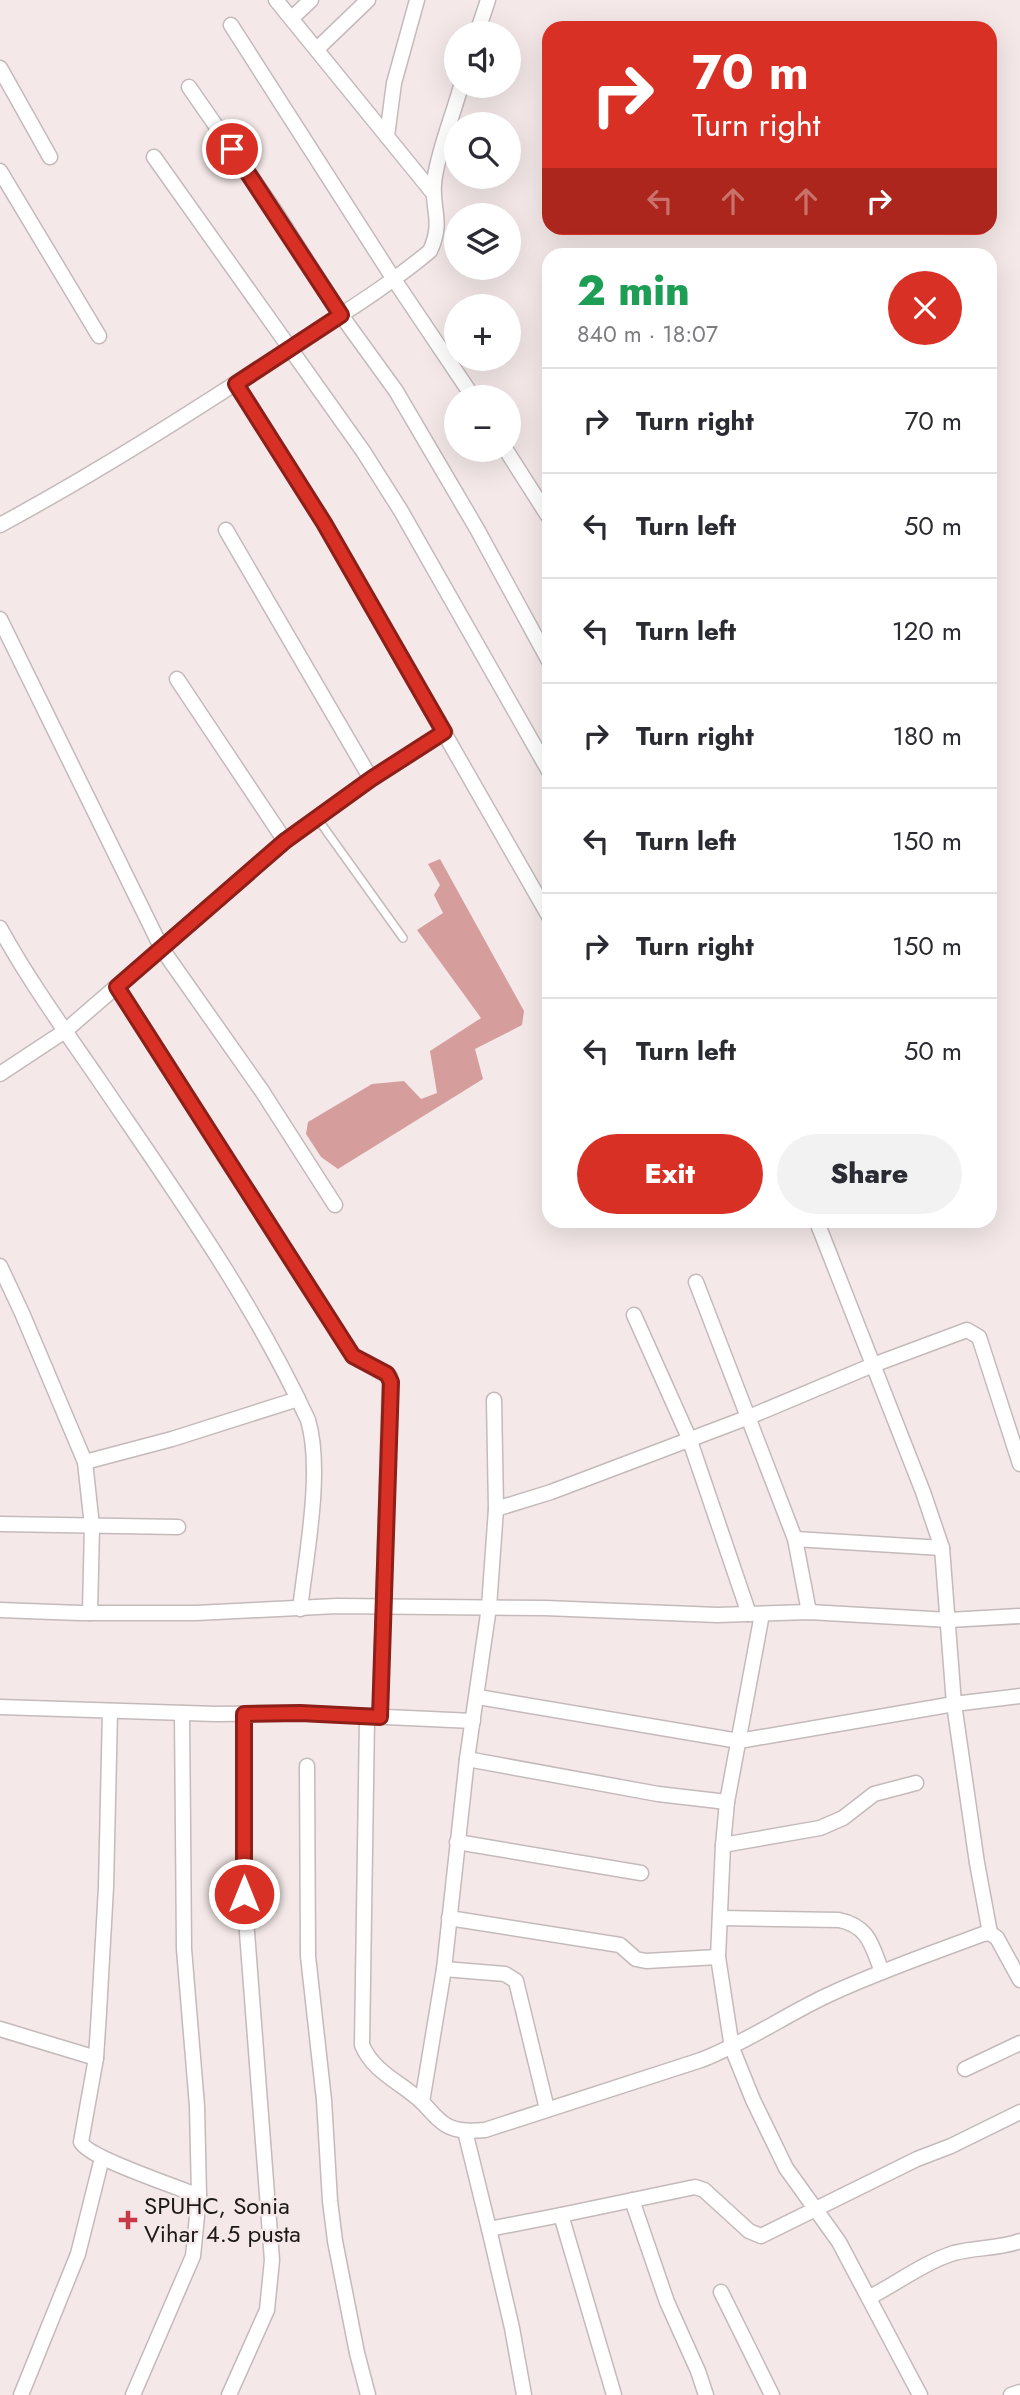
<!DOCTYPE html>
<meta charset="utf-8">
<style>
body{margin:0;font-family:Jost,sans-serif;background:#f2f2f3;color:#2b2b33;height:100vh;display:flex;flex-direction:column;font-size:26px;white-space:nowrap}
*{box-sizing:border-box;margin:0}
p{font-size:23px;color:#7c7c81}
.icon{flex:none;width:38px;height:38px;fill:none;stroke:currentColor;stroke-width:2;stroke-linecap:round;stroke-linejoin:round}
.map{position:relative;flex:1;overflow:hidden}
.sheet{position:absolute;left:542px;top:248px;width:455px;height:980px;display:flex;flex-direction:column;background:#fff;border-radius:21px;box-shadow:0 7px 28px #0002}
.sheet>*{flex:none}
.banner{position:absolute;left:542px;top:21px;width:455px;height:214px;border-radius:21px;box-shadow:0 7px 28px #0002;background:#d93025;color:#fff;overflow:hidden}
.fabs{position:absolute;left:444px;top:21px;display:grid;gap:14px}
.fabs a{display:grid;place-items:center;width:77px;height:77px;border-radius:50%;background:#fff;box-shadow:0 7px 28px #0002;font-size:35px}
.pin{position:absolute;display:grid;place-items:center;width:60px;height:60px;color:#fff;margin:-30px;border:4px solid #fff;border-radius:50%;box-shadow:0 2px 7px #0007}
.me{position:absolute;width:77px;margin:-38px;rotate:0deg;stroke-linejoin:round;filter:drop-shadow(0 0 5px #0008)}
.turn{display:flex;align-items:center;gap:24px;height:147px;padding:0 35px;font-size:32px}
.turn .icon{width:91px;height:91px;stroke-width:2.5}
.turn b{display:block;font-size:49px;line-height:60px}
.lanes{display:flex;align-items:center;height:66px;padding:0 35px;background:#0003;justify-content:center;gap:35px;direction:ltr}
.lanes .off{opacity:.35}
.round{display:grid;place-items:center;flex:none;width:74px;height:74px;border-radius:37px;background:#f2f2f3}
.overview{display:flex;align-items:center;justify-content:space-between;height:119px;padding:0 35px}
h1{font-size:42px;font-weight:800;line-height:52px;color:#1e9e55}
.button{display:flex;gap:14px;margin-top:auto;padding:14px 35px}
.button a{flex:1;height:80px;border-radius:42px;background:#d93025;color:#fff;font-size:28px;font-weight:800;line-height:80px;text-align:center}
.button a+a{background:#f2f2f3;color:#2b2b33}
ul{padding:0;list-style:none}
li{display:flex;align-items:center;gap:21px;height:105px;padding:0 35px;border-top:2px solid #e1e1e2}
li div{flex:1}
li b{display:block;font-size:26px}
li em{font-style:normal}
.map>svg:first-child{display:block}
.water{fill:#d59e9d}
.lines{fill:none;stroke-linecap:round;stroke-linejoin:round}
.service-casing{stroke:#c5baba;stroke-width:10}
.minor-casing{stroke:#c5baba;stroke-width:17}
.service{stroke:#fff;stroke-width:7}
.minor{stroke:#fff;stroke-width:14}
.route-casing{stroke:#8d1f18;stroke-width:18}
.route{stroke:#d93025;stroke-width:12}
.poi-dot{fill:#c73746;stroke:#f4e8e8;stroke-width:2.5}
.labels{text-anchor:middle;stroke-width:5;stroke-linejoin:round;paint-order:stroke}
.poi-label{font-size:24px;fill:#1c1918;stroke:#f4e8e8;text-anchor:start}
</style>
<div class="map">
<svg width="1020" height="2395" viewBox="0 0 1020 2395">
<rect width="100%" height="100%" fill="#f4e8e8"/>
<!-- water -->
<path class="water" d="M440,859L524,1011L522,1025L475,1049L483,1079L338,1169L321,1157L306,1134L308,1122L372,1084L404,1081L421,1099L437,1093L430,1051L481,1018L417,930L443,913L434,895L440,885L428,864Z"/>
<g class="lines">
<defs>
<path id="service" d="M317,818L403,938"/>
<g id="minor">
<path d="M276,0L433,193"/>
<path d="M292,18L311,0"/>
<path d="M231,25L393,278L473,397"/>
<path d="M477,33L488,0"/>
<path d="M317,49L368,0"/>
<path d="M0,68L50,157"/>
<path d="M189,87L275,211L341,315L396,391L477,529L550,663"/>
<path d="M387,136L394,83L417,0"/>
<path d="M154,157L363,451L401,511L550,773"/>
<path d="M0,171L99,336"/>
<path d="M236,384L324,523L550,918"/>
<path d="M506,450L550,519"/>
<path d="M0,525C100,471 195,410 290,348C337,317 387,287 430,251C445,219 429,206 435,176C440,146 453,115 461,86"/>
<path d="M226,530L371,779"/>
<path d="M0,619L162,949L262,1091L335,1205"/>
<path d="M177,679L285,841"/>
<path d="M0,928C29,981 64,1029 99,1080C173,1189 252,1299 308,1420C323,1470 306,1556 300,1609"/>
<path d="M117,987L353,1356L390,1377L380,1717"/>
<path d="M0,1074L65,1031L285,841L371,779L445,732"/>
<path d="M817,1222L923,1492L942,1548L954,1704L977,1863L990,1933"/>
<path d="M0,1266L22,1313L85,1462L92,1526L90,1613"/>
<path d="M696,1282L795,1539L809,1612"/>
<path d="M634,1315L689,1438L749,1614"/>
<path d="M85,1462L172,1439L298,1399"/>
<path d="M496,1509L551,1492L749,1417L873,1365L967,1330L979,1337L1020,1464"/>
<path d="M0,1524L178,1527"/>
<path d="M795,1539L942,1548"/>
<path d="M0,1610L80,1613H196L337,1606L545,1608L717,1615L809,1612L949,1620L1020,1616"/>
<path d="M762,1614L727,1802L723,1845L718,1957L732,2048L753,2100L786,2168L839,2242L920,2395"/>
<path d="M478,1697L739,1741L954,1704L1020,1696"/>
<path d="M0,1707L216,1714L300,1713L473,1721"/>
<path d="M110,1711L106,1887L99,2012L96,2058L81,2142C88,2158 178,2187 199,2196"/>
<path d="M367,1718L362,2045C373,2072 402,2083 422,2102C430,2110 436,2119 446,2125C458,2132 472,2131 485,2130L701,2060C745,2043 784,2016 826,1996C877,1972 930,1954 983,1934L990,1933L997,1938L1020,1980"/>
<path d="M467,1759L658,1794L727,1802"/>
<path d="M307,1766L308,1956L324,2100L330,2201L335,2241L357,2353L368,2395"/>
<path d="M457,1842L641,1873"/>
<path d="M723,1845L820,1828L843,1818L874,1794L916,1783"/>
<path d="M449,1918L620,1945L636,1959L646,1961L718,1957"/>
<path d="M720,1918L839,1920C869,1926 872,1946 882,1972"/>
<path d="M444,1969L505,1974L516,1981L547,2109"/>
<path d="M0,2029L96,2058"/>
<path d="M965,2069L1020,2043"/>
<path d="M422,2102L444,1969L467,1759L489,1607L496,1509L494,1400"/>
<path d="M465,2131L489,2229"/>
<path d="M632,2200L667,2302L698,2371L706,2395"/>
<path d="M561,2215L695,2187L704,2190L749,2231L761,2236L917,2159L951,2146L1020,2112"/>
<path d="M721,2292L772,2395"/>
<path d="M870,2297C897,2283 925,2262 954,2253C976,2247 999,2249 1020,2241"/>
<path d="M21,2395L78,2254L102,2158"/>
<path d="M133,2395L193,2256L199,2196L197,2106L184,1949L182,1713"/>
<path d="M229,2395L267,2310L272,2260L244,1893V1714"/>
<path d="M524,2395L512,2328L489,2229L561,2215L614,2395"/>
<path d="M1011,2395L1020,2392"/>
</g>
</defs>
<!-- service casing -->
<use href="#service" class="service-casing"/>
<!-- minor casing -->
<use href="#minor" class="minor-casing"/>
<!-- service -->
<use href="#service" class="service"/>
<!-- minor -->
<use href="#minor" class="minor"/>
</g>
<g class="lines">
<defs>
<path id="route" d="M232,149L341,315L236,384L324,523L444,732L371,779L285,841L117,987L353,1356L387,1374L391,1382L380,1717L300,1713L244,1714V1894"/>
</defs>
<!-- route casing -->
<use href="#route" class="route-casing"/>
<!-- route -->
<use href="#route" class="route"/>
</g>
<!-- markers -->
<path class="poi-dot" d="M124.5 2209.5h7v7h7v7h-7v7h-7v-7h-7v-7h7z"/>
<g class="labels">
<!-- poi labels -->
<g class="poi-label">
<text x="144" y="2214">SPUHC, Sonia<tspan x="144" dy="28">Vihar 4.5 pusta</tspan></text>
</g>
</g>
</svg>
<div class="fabs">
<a><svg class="icon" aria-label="sound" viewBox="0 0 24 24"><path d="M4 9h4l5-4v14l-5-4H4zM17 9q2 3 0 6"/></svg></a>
<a><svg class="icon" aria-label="search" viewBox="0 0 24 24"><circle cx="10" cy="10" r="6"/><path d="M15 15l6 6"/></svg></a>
<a><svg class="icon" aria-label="layers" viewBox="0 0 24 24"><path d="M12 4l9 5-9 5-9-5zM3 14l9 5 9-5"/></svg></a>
<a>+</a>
<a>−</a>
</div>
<div class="pin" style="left:232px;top:149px;background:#d93025"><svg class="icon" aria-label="arrive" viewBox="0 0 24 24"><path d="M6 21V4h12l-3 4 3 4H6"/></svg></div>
<svg class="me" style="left:244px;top:1894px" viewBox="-20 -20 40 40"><circle r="17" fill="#d93025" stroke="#fff" stroke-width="3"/><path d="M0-11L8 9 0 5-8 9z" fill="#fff"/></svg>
<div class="banner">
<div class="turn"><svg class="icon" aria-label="right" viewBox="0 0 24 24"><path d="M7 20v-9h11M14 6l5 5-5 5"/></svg><div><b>70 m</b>Turn right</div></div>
<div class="lanes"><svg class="icon off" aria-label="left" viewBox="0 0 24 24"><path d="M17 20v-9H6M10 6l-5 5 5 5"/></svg><svg class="icon off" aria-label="ahead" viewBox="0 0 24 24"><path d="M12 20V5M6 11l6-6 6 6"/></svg><svg class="icon off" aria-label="ahead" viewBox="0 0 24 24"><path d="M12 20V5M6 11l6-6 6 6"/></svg><svg class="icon" aria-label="right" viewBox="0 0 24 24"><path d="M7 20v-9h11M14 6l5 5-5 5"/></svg></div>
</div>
<section class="sheet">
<div class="overview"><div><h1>2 min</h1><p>840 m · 18:07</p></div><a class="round" style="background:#d93025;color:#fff"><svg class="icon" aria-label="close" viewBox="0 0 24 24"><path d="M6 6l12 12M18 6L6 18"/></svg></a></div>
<ul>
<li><svg class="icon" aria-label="right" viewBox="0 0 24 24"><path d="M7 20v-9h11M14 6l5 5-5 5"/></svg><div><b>Turn right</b></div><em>70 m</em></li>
<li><svg class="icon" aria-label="left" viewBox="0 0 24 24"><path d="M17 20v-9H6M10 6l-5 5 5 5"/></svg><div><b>Turn left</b></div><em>50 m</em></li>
<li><svg class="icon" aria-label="left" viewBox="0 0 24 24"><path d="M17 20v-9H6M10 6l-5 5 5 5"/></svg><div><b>Turn left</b></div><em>120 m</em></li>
<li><svg class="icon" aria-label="right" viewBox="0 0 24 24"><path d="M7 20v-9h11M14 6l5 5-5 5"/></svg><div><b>Turn right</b></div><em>180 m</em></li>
<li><svg class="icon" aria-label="left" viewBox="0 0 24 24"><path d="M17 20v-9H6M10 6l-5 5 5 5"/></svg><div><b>Turn left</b></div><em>150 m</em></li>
<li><svg class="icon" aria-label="right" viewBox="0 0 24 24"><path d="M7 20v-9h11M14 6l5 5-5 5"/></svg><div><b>Turn right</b></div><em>150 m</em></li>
<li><svg class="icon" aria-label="left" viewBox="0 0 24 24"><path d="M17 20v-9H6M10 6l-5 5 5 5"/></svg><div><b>Turn left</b></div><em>50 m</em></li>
</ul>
<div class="button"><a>Exit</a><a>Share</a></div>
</section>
</div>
